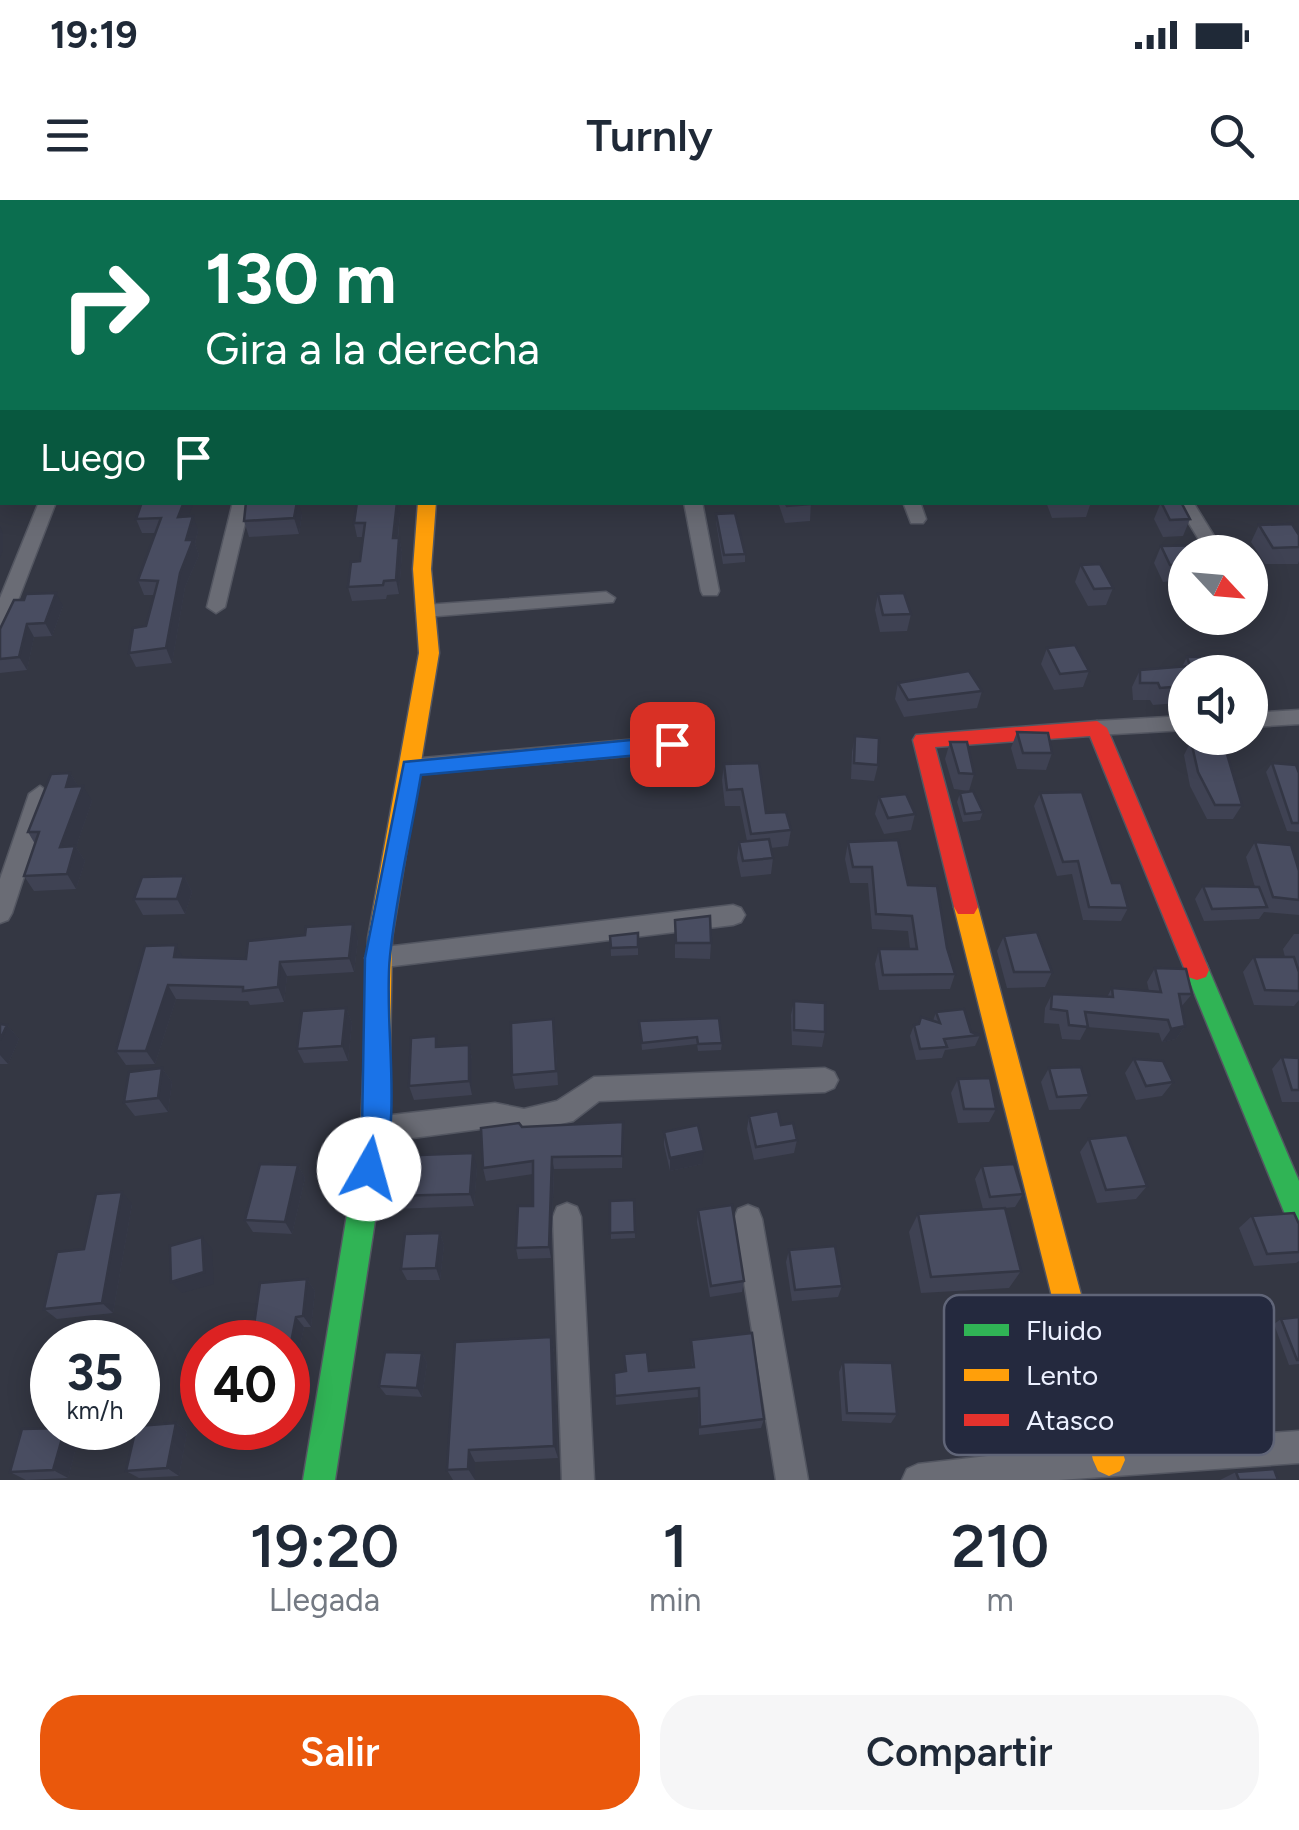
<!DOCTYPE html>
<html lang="es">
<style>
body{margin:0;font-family:Figtree,sans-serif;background:#f6f6f7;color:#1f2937;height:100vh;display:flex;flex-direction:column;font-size:38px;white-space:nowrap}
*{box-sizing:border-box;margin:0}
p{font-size:32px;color:#747a83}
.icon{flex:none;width:55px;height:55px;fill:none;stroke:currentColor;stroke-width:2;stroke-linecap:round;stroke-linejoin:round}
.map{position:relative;height:1280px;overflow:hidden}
.panel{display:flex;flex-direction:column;background:#fff;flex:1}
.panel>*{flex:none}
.banner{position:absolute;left:0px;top:0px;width:1300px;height:305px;box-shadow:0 5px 25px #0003;background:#0b6e4f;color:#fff;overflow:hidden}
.needle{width:65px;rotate:116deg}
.tools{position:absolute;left:1168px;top:335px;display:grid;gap:20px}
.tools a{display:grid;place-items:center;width:100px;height:100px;border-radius:50%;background:#fff;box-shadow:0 5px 25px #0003;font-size:50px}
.speed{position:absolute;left:30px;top:1120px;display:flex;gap:20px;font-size:50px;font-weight:700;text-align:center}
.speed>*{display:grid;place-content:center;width:130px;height:130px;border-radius:50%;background:#fff;box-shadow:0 5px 25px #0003;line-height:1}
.speed small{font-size:25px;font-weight:400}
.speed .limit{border:15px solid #d22;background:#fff;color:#111}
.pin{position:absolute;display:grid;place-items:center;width:85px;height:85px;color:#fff;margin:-42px;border-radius:20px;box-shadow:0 5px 15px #0006}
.me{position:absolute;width:110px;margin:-55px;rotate:7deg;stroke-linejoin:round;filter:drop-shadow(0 0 8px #0008)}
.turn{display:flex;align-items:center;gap:35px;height:210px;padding:0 40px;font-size:45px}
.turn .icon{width:130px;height:130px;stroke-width:2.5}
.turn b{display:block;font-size:70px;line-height:85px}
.then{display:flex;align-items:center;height:95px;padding:0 40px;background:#0003;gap:20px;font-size:38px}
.eta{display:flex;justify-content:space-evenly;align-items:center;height:170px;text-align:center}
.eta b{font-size:60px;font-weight:600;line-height:70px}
.cta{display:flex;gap:20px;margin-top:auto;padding:20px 40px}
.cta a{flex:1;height:115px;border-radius:40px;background:#ea580c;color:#fff;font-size:40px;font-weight:600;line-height:115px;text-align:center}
.cta a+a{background:#f6f6f7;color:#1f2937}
.status{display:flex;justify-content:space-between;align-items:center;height:70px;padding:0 50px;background:#fff;direction:ltr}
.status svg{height:28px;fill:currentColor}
header{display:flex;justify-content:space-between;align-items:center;height:130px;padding:0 40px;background:#fff;font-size:45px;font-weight:600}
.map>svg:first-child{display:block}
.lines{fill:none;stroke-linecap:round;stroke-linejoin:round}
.street-casing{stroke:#535661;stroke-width:3}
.fast-casing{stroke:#535661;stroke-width:3}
.slow-casing{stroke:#535661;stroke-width:3}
.jam-casing{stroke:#535661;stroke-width:3}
.street{fill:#6a6c75;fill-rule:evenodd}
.fast{fill:#30b455;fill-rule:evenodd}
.slow{fill:#ff9f0a;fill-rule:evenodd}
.jam{fill:#e5322d;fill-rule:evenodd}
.wall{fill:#3f4253}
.shaded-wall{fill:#333644}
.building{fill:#494d61;stroke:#333644;stroke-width:2.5}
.route{fill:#1a73e8;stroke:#114b97;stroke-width:2.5}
.key{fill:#24293e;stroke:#606578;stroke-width:2.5}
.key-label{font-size:28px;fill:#ecf0ff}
</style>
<div class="status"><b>19:19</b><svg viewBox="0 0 49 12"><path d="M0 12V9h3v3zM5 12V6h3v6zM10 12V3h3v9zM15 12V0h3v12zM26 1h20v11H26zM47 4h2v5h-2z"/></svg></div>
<header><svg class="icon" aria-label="menu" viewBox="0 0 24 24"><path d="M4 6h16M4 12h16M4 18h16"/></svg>Turnly<svg class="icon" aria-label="search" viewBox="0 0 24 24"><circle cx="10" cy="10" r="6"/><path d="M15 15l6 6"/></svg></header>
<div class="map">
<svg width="1299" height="1280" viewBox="0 0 1299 1280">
<rect width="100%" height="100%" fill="#343743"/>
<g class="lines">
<defs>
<g id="street">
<rect x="1298" y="31" width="1" height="8"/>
<path d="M39,302H56L10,421L0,427V398Z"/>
<path d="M233,302H250L225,407L216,413L207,407Z"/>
<path d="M684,302H702L719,391L717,395H703L701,391Z"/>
<path d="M903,302H920L926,319L923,323H911Z"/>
<path d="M1176,302H1193L1219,344L1216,348H1204Z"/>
<path d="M606,392L615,398L613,402L425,417L416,411L425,405Z"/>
<path d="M1299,510V524L1250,527V513Z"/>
<path d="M1185,516V530L1097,535L1087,528L1097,521Z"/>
<path d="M672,536L683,544L672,552L411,575L400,567L411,559Z"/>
<path d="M40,586L51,594L12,713L8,720L0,723V679L29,594Z"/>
<path d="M733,705L741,708L745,715L741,722L733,725L377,768L368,765L365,758L368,751L377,748Z"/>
<path d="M825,868L834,872L838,880L834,888L825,892L599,901L573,921L524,933L495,927L375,943L365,939L361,930L365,921L375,917L495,903L524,909L557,901L594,877Z"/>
<path d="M567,1003L577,1007L581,1017L594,1280H562L553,1017L557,1007Z"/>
<path d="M748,1005L758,1009L762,1019L808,1280H776L734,1019L738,1009Z"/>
<path d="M1299,1231V1263L1059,1280H902L907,1269L918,1264L1075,1246Z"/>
</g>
<g id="fast">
<path d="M1197,760L1206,763L1209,770L1299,981V1028L1289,1024L1185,770L1188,763Z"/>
<path d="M377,845L386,849L390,857L389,930L335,1280H303L361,930L364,857L368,849Z"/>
</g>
<g id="slow">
<path d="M418,302H436L431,369L439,453L392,738L390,857L386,865L377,869L368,865L364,857L368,738L419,453L413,369Z"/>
<path d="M966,697L974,700L978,707L1125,1260L1120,1271L1109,1276L1098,1271L1093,1260L954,707L958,700Z"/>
</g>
<path id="jam" d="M1097,521L1107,528L1209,770L1206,777L1197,780L1188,777L1185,770L1090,536L935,547L978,707L974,714H958L954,707L913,540L916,535Z"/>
</defs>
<!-- street casing -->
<use href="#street" class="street-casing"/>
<!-- fast casing -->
<use href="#fast" class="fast-casing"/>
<!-- slow casing -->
<use href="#slow" class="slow-casing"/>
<!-- jam casing -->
<use href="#jam" class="jam-casing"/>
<!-- street -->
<use href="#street" class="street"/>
<!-- fast -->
<use href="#fast" class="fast"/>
<!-- slow -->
<use href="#slow" class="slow"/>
<!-- jam -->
<use href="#jam" class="jam"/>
</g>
<!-- wall -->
<g class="wall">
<path d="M357,302H401L398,338H399L402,352L399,394L387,395L386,399L352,401L348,387L360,361L363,337H357L354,323Z"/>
<path d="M778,302H811L810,321L785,323Z"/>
<path d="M1046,302H1091L1086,317L1052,318Z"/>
<path d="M1161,302L1190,319L1183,336L1163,337L1154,319Z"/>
<path d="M302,314L299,334L249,337L244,321Z"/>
<path d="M716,314L745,354V362L723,364L716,322Z"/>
<path d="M189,316L198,330L195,344L199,355L185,387L172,463L136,467L129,453L146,426L154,395H144L138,380L155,333H142L136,319Z"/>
<path d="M1259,325L1299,335V361L1298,364H1265L1251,342Z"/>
<path d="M1212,345L1171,381L1163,382L1154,363L1161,346Z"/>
<path d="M1081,365L1113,388L1106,405L1088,406L1075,382Z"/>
<path d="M878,394L911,414L907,431L880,432L875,410Z"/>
<path d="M63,406L52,436L34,437L27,470L0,473V429Z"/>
<path d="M1047,448L1089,471L1083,487L1054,490L1041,464Z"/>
<path d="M1235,456L1185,472V500H1179L1178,503L1153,505L1150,500H1133L1132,487L1140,470L1182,467L1187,457Z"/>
<path d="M898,483L982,491L977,508L904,517L895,499Z"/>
<path d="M1017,532L1052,553L1046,570L1017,569L1011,548Z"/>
<path d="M855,536L878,565L874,581L851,579L852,552Z"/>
<path d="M1191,541L1242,605L1233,619H1207L1190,586L1184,555Z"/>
<path d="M950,542L974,574L969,591L954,589L945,559Z"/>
<path d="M1272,563L1299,573V632L1287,631L1266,572Z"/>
<path d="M724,564L766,613L791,630L788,646L771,648L773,658L771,674L741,677L737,658L739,642L747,641L740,606H725L722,580Z"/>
<path d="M70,573L78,586L92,601L76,647L85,661L76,689L34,691L24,676L35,644L28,632Z"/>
<path d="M960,593L983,612L980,620L963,622L957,602Z"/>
<path d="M1040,593L1112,683L1128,708L1121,721L1083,720L1072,674L1057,676L1034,606Z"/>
<path d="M879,597L915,614L911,630L884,634L875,614Z"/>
<path d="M848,642L908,685L947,748L955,774L950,789L879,790L875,764L879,749H910L908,731L872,729L868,683H850L845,659Z"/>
<path d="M1255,642L1299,671V715L1264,712L1259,719L1204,721L1195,699L1203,686L1255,687L1246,657Z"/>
<path d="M184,676L192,692L185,714L143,715L134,699Z"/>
<path d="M675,720L711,743L710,759L675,758Z"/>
<path d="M638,733V755L611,756L610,736Z"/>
<path d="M1294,734H1299V800L1294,806L1254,805L1243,772L1254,757H1285L1283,749Z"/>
<path d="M1004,736L1052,772L1045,787L1007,788L997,751Z"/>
<path d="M358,739L354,772L287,776L284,802L250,805L248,801L176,799L155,864L126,865L116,851L183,757L246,759Z"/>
<path d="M1155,768L1192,794L1181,807L1185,826L1176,839L1162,842L1159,833L1087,827L1080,840L1062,839L1059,824L1044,823L1045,808L1052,794L1107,797L1112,788L1149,791L1147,782Z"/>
<path d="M794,801L825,832L822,847L792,845L791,815Z"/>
<path d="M346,808L352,823L348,861L304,863L297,849Z"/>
<path d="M936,812L971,832L980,835L975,846L945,850L942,858L916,860L910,836L914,825L933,821Z"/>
<path d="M639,821L722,843L721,850L698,851L697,844L642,850Z"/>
<path d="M0,824L7,825L19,839L8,864H0Z"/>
<path d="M555,833L558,885L515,889L512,875Z"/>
<path d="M469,845L472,859V895L414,900L409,886L439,847Z"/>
<path d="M1282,857L1299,858V902H1282L1272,869Z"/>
<path d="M1134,859L1173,882L1162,896L1136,900L1125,873Z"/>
<path d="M162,868L172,882L168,912L135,916L124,902Z"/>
<path d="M1049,868L1089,895L1080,909L1049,910L1041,882Z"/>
<path d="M958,879L996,909L989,922L958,923L951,893Z"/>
<path d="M749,916L781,925L797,940L794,953L754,960L747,929Z"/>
<path d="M522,927L623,935L622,968L554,969L551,1058L518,1059L516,1048L533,1006V974L486,981L483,968Z"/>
<path d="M664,932L702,964L670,971L664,945Z"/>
<path d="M1089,939L1147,986L1136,999L1097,1003L1080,952Z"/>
<path d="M298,965L305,978L292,1034L253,1032L245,1020Z"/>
<path d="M982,966L1023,994L1015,1007L994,1009L1021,1071L1009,1088L921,1093L909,1032L918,1014L983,1009L975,979Z"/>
<path d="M477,967L474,1006L394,1009L389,996Z"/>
<path d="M634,1000L635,1038L611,1039L610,1001Z"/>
<path d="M132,1004L113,1113L57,1119L44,1109L84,1049Z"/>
<path d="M698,1010L744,1081L742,1092L710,1097L697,1022Z"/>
<path d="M1252,1016L1299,1024V1061L1296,1063L1254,1066L1239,1028Z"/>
<path d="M440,1033L444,1045L440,1080H407L401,1069Z"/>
<path d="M789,1050L842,1086L838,1097L792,1101L786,1062Z"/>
<path d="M307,1079L315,1091L311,1127H304L290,1196H288V1142L253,1132Z"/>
<path d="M1178,1100L1224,1134L1211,1144H1201L1212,1180L1199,1190L1159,1192L1148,1152L1159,1142L1174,1141L1166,1111Z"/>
<path d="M1299,1117V1164L1289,1165L1274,1124L1281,1119Z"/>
<path d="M551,1137L554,1152L558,1258L475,1262V1280H453L447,1270Z"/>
<path d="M975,1139L1052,1204L1042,1213L977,1212L968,1149Z"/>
<path d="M691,1140L764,1219L761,1228L699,1235L698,1197L616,1205L614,1173L692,1167Z"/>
<path d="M422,1153L427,1163L422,1197L386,1195L379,1186Z"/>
<path d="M843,1162L897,1214L891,1223L842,1221L839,1172Z"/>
<path d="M176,1223L187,1232L179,1276L139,1278L126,1271Z"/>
<path d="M65,1228L79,1236L68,1278L26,1280L10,1272Z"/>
<path d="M1236,1272L1278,1280H1220Z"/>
</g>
<!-- shaded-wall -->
<g class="shaded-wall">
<path d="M184,302H194L183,331L178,317Z"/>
<path d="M297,302H298L302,314L299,334L294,318Z"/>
<path d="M397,302H401V306L396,352L393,338Z"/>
<path d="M193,316L198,330L195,344L199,355L185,387L172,463L166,448L186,340Z"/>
<path d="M0,326L3,333V350L0,358Z"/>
<path d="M399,338L402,352L399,394L396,380Z"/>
<path d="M1185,361V373L1171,381L1179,365Z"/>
<path d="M56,393L63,406L52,436L45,423Z"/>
<path d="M27,424L34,437L27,470L19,457Z"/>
<path d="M70,573L80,589L66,587Z"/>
<path d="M83,586L92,601L76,647L85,661L76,689L67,674L60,647Z"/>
<path d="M184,676L192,692L185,714L177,699Z"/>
<path d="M353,724L358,739L354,772L349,758Z"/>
<path d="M176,745L184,759L174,757Z"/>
<path d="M280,762L287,776L284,802L278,787Z"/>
<path d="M168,785L176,799L155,864L146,851Z"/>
<path d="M346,808L352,823L348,861L342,846Z"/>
<path d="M7,825L19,839L8,864L0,855V840Z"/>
<path d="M1185,826L1176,839L1162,842L1171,829Z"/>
<path d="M469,845L472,859V895L469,881Z"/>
<path d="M162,868L172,882L168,912L158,898Z"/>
<path d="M704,951L702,964L670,971V958Z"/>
<path d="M473,953L477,967L474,1006L470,994Z"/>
<path d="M552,957L554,969L551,1058L549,1047Z"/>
<path d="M298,965L305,978L292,1034L285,1022Z"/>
<path d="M122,992L132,1004L113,1113L102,1103Z"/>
<path d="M440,1033L444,1045L440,1080L436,1068Z"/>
<path d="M202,1037L212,1049L214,1084L182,1093L171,1082Z"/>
<path d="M307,1079L315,1091L311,1127L303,1116Z"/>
<path d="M296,1117L304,1127L290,1196L288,1193V1158Z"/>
<path d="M551,1137L554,1152L558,1258L554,1246Z"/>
<path d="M422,1153L427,1163L422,1197L417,1188Z"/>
<path d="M176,1223L187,1232L179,1276L167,1268Z"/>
<path d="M65,1228L79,1236L68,1278L53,1270Z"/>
<path d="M469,1250L475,1262V1280L468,1269Z"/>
</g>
<!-- building -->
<g class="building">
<path d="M142,302H184L178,317L193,316L186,340H193L180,373L166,448L129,453L133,428L146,426L158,381L138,380L161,318L136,319Z"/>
<path d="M246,302H297L294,318L244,321Z"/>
<path d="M357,302H397L393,338H399L396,380L384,381L383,385L348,387L351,362L360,361L365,323H354Z"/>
<path d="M785,302H811L812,304L787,306Z"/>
<path d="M1161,302H1181L1190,319L1170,320Z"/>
<path d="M735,313L745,354L724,355L716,314Z"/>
<path d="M1292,324L1299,335V347L1273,348L1259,325Z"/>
<path d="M1212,345L1199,352H1185V361L1179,365H1170L1161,346Z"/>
<path d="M1100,364L1113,388L1094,389L1081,365Z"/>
<path d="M56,393L45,423L27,424L19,457L0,459V429L14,400H24L26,394Z"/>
<path d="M904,393L911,414L883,415L878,394Z"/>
<path d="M1075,445L1089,471L1060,474L1047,448Z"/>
<path d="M1235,456L1244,472H1185V486L1160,488L1158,483H1140V470L1190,466L1187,457Z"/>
<path d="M969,471L982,491L908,500L898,483Z"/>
<path d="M1017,532L1048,533L1052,553H1023Z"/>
<path d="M855,536L879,538L878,565L854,563Z"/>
<path d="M1191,541L1224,544L1242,605H1215L1198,572Z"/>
<path d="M950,542H967L974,574L959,573Z"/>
<path d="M759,563L766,613L786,612L791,630L751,634L742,589L727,590L724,564Z"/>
<path d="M1272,563L1296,565L1299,573V623H1292Z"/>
<path d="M70,573L66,587L83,586L60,647L75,646L67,674L24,676L39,632H28L51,574Z"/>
<path d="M973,591L983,612L965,614L960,593Z"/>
<path d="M1082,592L1112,683H1121L1128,708L1089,707L1078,661L1063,662L1040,593Z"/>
<path d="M906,594L915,614L888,618L879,597Z"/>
<path d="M769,639L773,658L743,661L739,642Z"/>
<path d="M898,640L908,685L937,686L947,748L955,774L883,775L879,749H917L912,716L876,714L872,667H853L848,642Z"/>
<path d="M1255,642L1291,645L1299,671V700L1273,697Z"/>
<path d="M184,676L177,699H134L142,677Z"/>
<path d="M1203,686L1259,687L1267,707L1212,709Z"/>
<path d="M710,716L711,743H676L675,720Z"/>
<path d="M353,724L349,758L280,762L278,787L243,791V787L168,785L146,851H116L145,746L176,745L174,757L246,759L248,741L305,735L306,727Z"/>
<path d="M1037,732L1052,772H1014L1004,736Z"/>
<path d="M638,733V747L611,748L610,736Z"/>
<path d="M1254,757H1294L1299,772V791L1265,790Z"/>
<path d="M1155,768L1186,769L1192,794H1179L1185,826L1171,829L1168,820L1085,812L1088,827L1069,825L1067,811L1051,809L1052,794L1113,797L1112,788L1161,792Z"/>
<path d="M794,801L825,803V832L794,830Z"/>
<path d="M346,808L342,846L297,849L302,811Z"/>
<path d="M964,809L971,832L980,835L944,839L947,847L920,849L914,825L919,824L921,817L940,823L936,812Z"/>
<path d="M719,818L722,843L698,844L697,837L642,843L639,821Z"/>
<path d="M553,819L556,871L512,875L511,823Z"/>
<path d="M0,824L7,825L0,840Z"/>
<path d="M436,836V847L469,845V881L409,886L411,838Z"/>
<path d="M1282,857L1299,858V890H1292Z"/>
<path d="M1134,859L1163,861L1173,882L1146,886Z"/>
<path d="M1081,867L1089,895L1057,897L1049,868Z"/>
<path d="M162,868L158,898L124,902L129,872Z"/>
<path d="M990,878L996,909H964L958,879Z"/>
<path d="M778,911L781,925L793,923L797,940L756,947L749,916Z"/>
<path d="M623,922L622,956L552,957L549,1047L516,1048L518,1006H533V961L483,968L481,928L519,923L522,927Z"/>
<path d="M698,925L704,951L670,958L664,932Z"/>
<path d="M1127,935L1147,986L1106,990L1089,939Z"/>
<path d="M473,953L470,994L389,996L394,956Z"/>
<path d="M260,964L298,965L285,1022L245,1020Z"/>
<path d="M1014,964L1023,994L990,997L982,966Z"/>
<path d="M122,992L102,1103L44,1109L57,1052L84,1049L96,994Z"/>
<path d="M634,1000L635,1032L610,1033V1001Z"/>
<path d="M732,1005L744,1081L711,1086L698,1010Z"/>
<path d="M1005,1008L1021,1071L931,1077L918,1014Z"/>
<path d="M1294,1013L1299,1024V1052L1267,1054L1252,1016Z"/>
<path d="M440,1033L436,1068L401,1069L405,1034Z"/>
<path d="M202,1037L204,1072L171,1082L170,1046Z"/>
<path d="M835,1046L842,1086L795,1090L789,1050Z"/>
<path d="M307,1079L303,1116L296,1117L288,1158V1142H247L249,1132H253L260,1083Z"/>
<path d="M1299,1117V1160H1297L1281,1119Z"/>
<path d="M752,1133L764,1219L700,1227L699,1188L615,1196L614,1173L626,1171L624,1154L647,1152L649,1171L694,1167L691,1140Z"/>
<path d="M551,1137L554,1246L469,1250L468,1269L447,1270L455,1142Z"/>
<path d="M385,1152L422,1153L417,1188L379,1186Z"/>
<path d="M843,1162L892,1163L897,1214L847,1213Z"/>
<path d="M176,1223L167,1268L126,1271L136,1228H138V1226Z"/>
<path d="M65,1228L53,1270L10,1272L22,1229Z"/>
<path d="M1274,1269L1278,1280H1239L1236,1272Z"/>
</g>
<!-- route -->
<path class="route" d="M672,536L683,544L672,552L421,575C411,635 396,696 390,756C383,821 404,920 379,978L369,982L359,978L355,969L362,930L365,758L404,562Z"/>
<!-- legend -->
<rect x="944" y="1095" width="330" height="160" rx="15" class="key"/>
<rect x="964" y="1124" width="45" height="12" fill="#30b455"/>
<rect x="964" y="1169" width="45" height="12" fill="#ff9f0a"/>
<rect x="964" y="1214" width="45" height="12" fill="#e5322d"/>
<g class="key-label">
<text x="1026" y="1140">Fluido</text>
<text x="1026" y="1185">Lento</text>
<text x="1026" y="1230">Atasco</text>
</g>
</svg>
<div class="tools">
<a><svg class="needle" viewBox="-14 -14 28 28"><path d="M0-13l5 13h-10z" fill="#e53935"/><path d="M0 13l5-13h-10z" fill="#747a83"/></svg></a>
<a><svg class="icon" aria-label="sound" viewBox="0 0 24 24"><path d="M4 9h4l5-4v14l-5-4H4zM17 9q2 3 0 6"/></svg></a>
</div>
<div class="speed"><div>35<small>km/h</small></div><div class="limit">40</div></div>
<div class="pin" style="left:672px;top:544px;background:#d93025"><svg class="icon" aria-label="arrive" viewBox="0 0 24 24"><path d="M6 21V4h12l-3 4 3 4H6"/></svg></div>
<svg class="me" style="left:369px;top:969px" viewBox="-20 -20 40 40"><circle r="19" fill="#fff"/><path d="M0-13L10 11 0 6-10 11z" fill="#1a73e8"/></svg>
<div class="banner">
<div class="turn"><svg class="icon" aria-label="right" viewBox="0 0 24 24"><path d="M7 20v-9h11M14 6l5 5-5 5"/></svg><div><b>130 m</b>Gira a la derecha</div></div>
<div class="then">Luego<svg class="icon" aria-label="arrive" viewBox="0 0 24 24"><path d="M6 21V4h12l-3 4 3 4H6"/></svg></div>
</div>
</div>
<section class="panel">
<div class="eta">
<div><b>19:20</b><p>Llegada</p></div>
<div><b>1</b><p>min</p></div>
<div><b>210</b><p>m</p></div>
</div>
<div class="cta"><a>Salir</a><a>Compartir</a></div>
</section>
